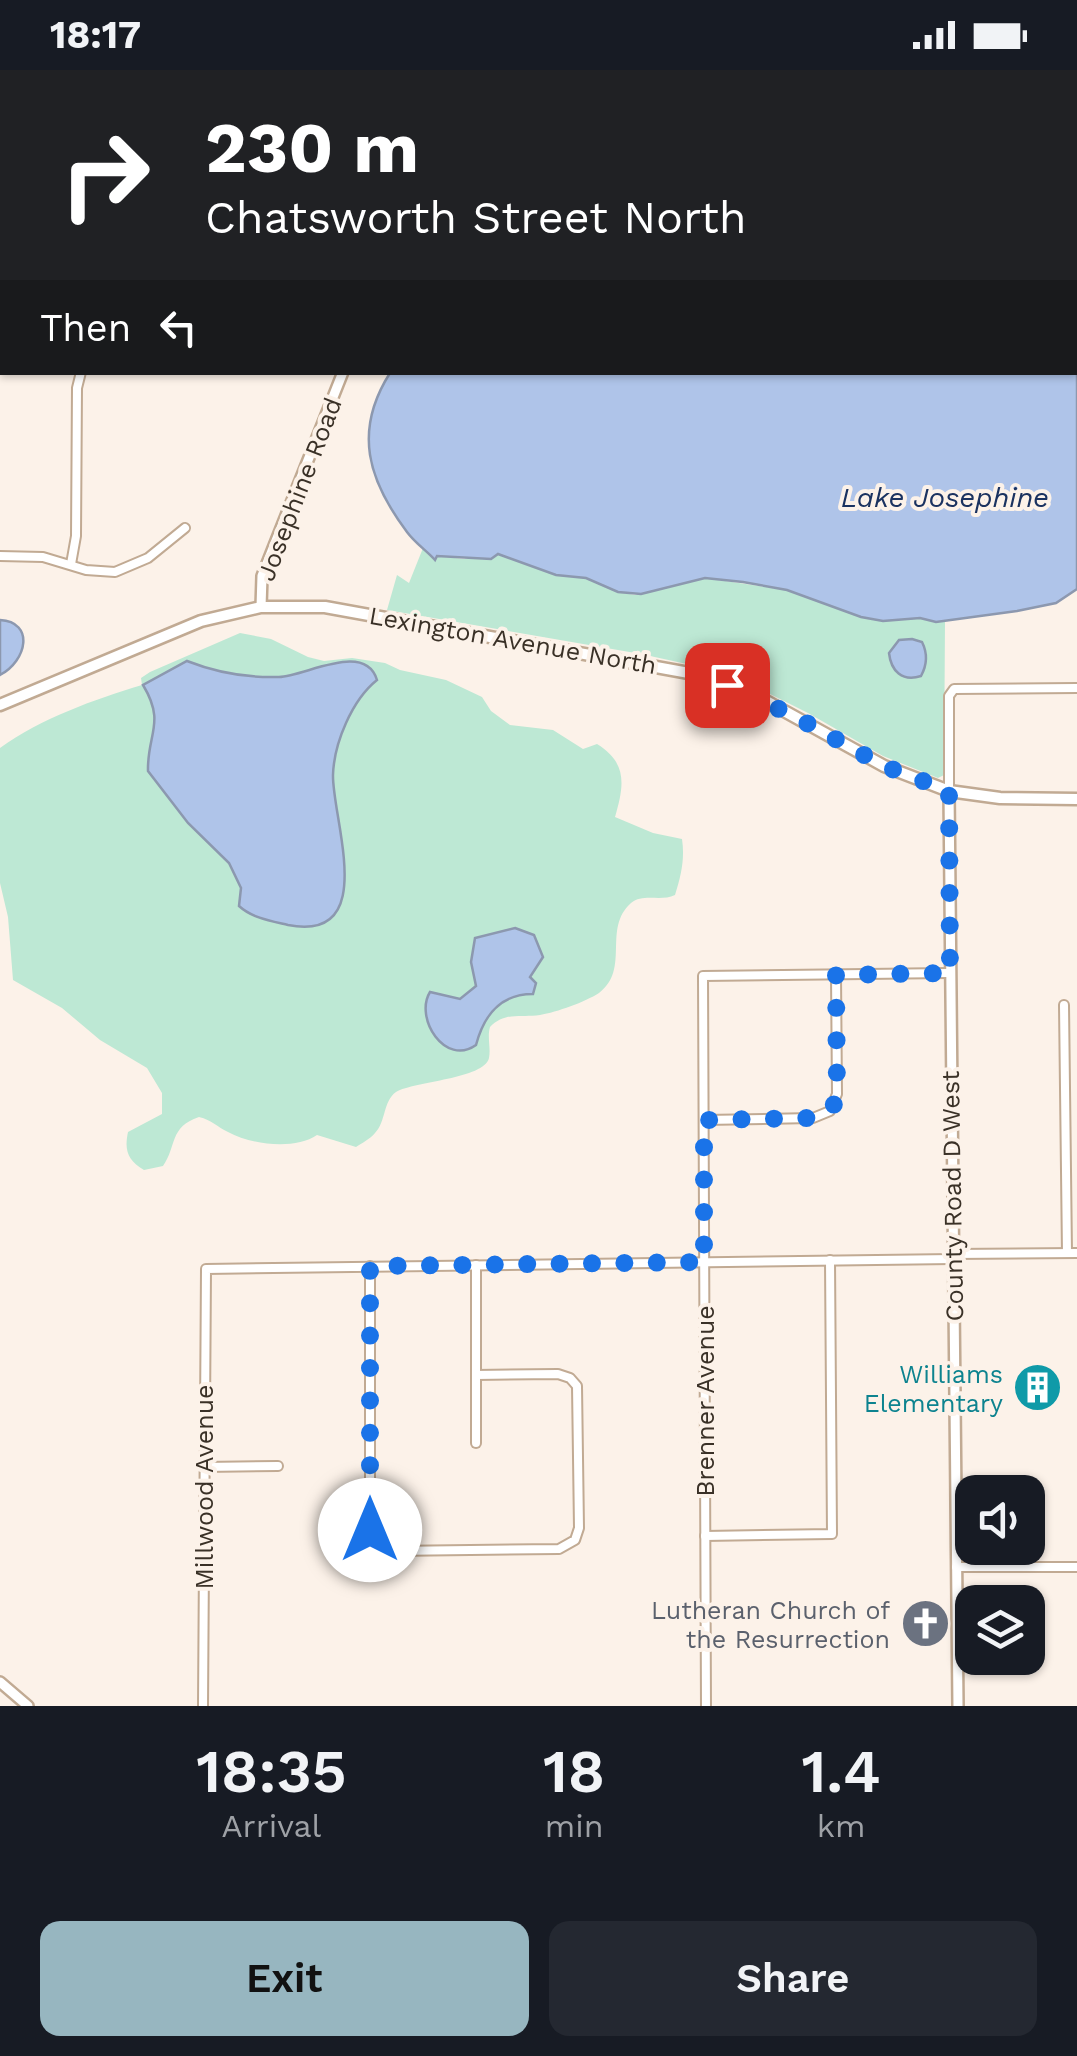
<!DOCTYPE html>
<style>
body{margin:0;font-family:"Work Sans",sans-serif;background:#242831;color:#f1f3f6;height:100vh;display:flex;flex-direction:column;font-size:38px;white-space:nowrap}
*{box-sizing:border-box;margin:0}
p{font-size:32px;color:#9ea1a6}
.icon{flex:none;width:55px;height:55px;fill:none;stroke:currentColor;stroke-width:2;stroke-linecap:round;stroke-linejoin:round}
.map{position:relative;height:1636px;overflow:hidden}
.panel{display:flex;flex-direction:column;background:#171b24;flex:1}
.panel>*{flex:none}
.guide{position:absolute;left:0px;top:0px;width:1078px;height:305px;box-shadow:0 2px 8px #0004;background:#202124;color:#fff;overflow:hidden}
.fabs{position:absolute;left:955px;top:1405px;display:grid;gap:20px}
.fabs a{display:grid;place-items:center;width:90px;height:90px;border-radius:20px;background:#171b24;box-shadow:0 2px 8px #0004;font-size:50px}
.pin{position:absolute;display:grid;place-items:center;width:85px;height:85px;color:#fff;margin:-42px;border-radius:20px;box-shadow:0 5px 15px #0006}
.me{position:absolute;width:110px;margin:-55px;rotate:0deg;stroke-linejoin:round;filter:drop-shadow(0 0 8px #0008)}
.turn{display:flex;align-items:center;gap:35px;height:210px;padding:0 40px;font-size:45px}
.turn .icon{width:130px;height:130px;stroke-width:2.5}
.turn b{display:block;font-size:70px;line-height:85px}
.then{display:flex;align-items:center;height:95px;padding:0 40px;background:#0003;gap:20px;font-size:38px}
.eta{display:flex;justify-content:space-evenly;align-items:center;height:170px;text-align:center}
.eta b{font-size:60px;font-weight:600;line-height:70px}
.cta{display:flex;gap:20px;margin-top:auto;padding:20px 40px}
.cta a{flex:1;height:115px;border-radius:20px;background:#97b6c0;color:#111;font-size:40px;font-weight:600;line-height:115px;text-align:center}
.cta a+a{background:#242831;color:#f1f3f6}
.status{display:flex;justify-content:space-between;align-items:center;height:70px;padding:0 50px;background:#171b24;direction:ltr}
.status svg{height:28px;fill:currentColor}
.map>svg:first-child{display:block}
.green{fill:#bde8d4}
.water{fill:#afc4e9;stroke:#8c98af;stroke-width:2.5}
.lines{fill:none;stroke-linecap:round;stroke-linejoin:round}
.minor-casing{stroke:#c1aa93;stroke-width:12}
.tertiary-casing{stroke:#c1aa93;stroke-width:14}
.secondary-casing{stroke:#c1aa93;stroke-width:15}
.minor{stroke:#fff;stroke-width:8}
.tertiary{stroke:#fff;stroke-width:9}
.secondary{stroke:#fff;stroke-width:10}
.route{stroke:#1a73e8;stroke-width:18;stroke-dasharray:0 32.4}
.labels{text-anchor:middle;stroke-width:8;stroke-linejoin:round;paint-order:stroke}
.street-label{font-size:25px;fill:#3a3127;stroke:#fcf2e9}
.culture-label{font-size:25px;fill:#0d838f;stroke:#fcf2e9;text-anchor:end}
.worship-label{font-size:25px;fill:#5b616d;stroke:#fcf2e9;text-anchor:end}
.water-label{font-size:28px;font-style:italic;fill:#1a3260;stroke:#fcf2e9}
</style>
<div class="status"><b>18:17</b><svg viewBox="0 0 49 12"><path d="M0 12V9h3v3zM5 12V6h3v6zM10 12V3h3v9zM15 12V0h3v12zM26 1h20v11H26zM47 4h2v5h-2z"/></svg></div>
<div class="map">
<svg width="1077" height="1636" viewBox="0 0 1077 1636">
<rect width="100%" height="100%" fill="#fcf2e9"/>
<!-- green -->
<g class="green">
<path d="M86,0H496L27,2Z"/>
<path d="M423,478L437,486L464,489L498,484L555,505L586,508L618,522L635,525L705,508L787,520L861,547L883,551L920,548L945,551L944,705L938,708L883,686L808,643L728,603L641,584L387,540L397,505L409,513Z"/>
<path d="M240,563L271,569L308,587L324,591L352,588L385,593L400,600L446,610L482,627L491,641L510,655L553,660L583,679L597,674C628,693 624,716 615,747L653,763L682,769C685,789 681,806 675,825C661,832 643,823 631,833C602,859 631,899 599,923C585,932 557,942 540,945C521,948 506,941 490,957C487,967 491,978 489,988C484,1009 415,1011 396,1022C383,1031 386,1052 375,1063C370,1069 362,1073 356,1077L317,1065C295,1080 252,1075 228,1062C217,1057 212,1050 199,1047C169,1057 177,1076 163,1096L144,1100C128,1090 124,1081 128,1062L162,1044V1023L147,998L100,970L62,938L13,910L8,847L0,813V678C42,648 93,630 142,615L141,608L150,602Z"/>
</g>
<!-- water -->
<g class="water">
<path d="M624,0H1077V519L1056,533L1017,541L936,552L920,548L883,551L861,547L787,520L743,512L705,508L641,524L618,522L586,508L556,505L498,484L491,489L437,486L435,490C427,481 415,473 407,462C368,410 353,361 390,303L1075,302V2H622Z"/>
<path d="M0,550C35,552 27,591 0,605Z"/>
<path d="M912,569L922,572C928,584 927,595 921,606C902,612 891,601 889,583L899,570Z"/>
<path d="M187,591C215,602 248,608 279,607C306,606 365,571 377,610C352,630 334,673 333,705C332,749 380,873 288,855C271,851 252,848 239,836L241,818L229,793L188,753L148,701C147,664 166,653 143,615Z"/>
<path d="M515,858L534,865L543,887L530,907L536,913L533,924C500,924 484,945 476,975C445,997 414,948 430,922L460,929L476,916L471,892L475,868Z"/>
</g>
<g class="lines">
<defs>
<g id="minor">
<path d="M0,190L2,191"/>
<path d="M0,486L43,487L86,500L115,502L148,488L185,458"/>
<path d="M71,494L76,466L77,318L81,302"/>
<path d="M949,721V626L954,619L1077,618"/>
<path d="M1064,935L1067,1183"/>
<path d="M704,1050L813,1048L830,1041L837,1024L836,905"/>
<path d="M953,1184L1077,1183"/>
<path d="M476,1195V1373"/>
<path d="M370,1196V1460L379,1477L391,1481L559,1479L575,1470L579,1458L577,1316L570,1308L558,1304L476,1305"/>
<path d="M204,1397L278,1396"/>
<path d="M705,1466L832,1464L830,1190"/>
<path d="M956,1497H1077"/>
<path d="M203,1636L206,1199L953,1189"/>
<path d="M706,1636L703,906L949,903"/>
</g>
<g id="tertiary">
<path d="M499,2L500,0"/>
<path d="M261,537L262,506L343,302"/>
<path d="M949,721L958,1636"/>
<path d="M0,1612L28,1636"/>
</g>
<path id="secondary" d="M0,635L201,551L261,537H325L689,603L766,631L884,696L949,721L1000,728L1077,729"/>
</defs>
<!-- minor casing -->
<use href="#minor" class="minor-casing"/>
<!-- tertiary casing -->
<use href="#tertiary" class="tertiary-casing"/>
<!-- secondary casing -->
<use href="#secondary" class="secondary-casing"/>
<!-- minor -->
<use href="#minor" class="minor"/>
<!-- tertiary -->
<use href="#tertiary" class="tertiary"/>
<!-- secondary -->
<use href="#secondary" class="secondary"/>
</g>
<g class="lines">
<!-- route -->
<path class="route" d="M370,1460V1196L704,1192V1050L813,1048C827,1046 835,1038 837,1024L836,905L950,903L949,721L884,696L794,646L727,615"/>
</g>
<!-- icons -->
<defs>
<symbol id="building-disc" viewBox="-11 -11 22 22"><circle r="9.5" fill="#0f9aa8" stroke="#fcf2e9"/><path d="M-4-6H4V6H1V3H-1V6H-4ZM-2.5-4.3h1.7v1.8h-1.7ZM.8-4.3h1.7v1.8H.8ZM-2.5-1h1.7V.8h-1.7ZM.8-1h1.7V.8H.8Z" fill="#fff"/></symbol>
<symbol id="church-disc" viewBox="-11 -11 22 22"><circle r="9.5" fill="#6b7280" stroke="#fcf2e9"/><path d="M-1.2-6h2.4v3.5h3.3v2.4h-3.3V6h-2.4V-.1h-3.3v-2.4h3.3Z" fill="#fff"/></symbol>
</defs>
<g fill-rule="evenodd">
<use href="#building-disc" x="1010" y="1290" width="55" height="55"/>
<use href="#church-disc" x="898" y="1526" width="55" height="55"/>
</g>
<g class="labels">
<!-- street labels -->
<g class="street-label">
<text transform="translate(299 419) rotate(-69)" y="9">Josephine Road</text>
<text transform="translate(513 570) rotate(10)" y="9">Lexington Avenue North</text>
<text transform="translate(952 1126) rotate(-91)" y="9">County Road D West</text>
<text transform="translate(705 1331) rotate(-90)" y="9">Brenner Avenue</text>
<text transform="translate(204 1417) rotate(-90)" y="9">Millwood Avenue</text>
</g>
<!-- culture labels -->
<g class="culture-label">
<text x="1003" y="1313">Williams<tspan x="1003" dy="29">Elementary</tspan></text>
</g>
<!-- worship labels -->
<g class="worship-label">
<text x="890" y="1549">Lutheran Church of<tspan x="890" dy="29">the Resurrection</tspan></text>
</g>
<!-- water labels -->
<g class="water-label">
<text x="945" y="437">Lake Josephine</text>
</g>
</g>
</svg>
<div class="fabs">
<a><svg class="icon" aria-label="sound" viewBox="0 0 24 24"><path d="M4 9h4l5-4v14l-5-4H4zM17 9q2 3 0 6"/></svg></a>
<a><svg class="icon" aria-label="layers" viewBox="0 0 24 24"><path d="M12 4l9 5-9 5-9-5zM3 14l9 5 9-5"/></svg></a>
</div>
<div class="pin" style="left:727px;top:615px;background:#d93025"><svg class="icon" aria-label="arrive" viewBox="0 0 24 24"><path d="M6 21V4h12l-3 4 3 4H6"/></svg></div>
<svg class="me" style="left:370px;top:1460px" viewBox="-20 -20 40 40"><circle r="19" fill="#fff"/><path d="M0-13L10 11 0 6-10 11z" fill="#1a73e8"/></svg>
<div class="guide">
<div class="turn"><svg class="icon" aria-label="right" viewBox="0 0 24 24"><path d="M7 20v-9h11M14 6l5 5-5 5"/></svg><div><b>230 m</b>Chatsworth Street North</div></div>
<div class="then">Then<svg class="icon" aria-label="left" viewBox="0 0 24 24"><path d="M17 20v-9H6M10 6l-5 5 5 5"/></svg></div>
</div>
</div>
<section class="panel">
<div class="eta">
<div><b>18:35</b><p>Arrival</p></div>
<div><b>18</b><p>min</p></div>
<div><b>1.4</b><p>km</p></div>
</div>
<div class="cta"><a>Exit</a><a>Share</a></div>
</section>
